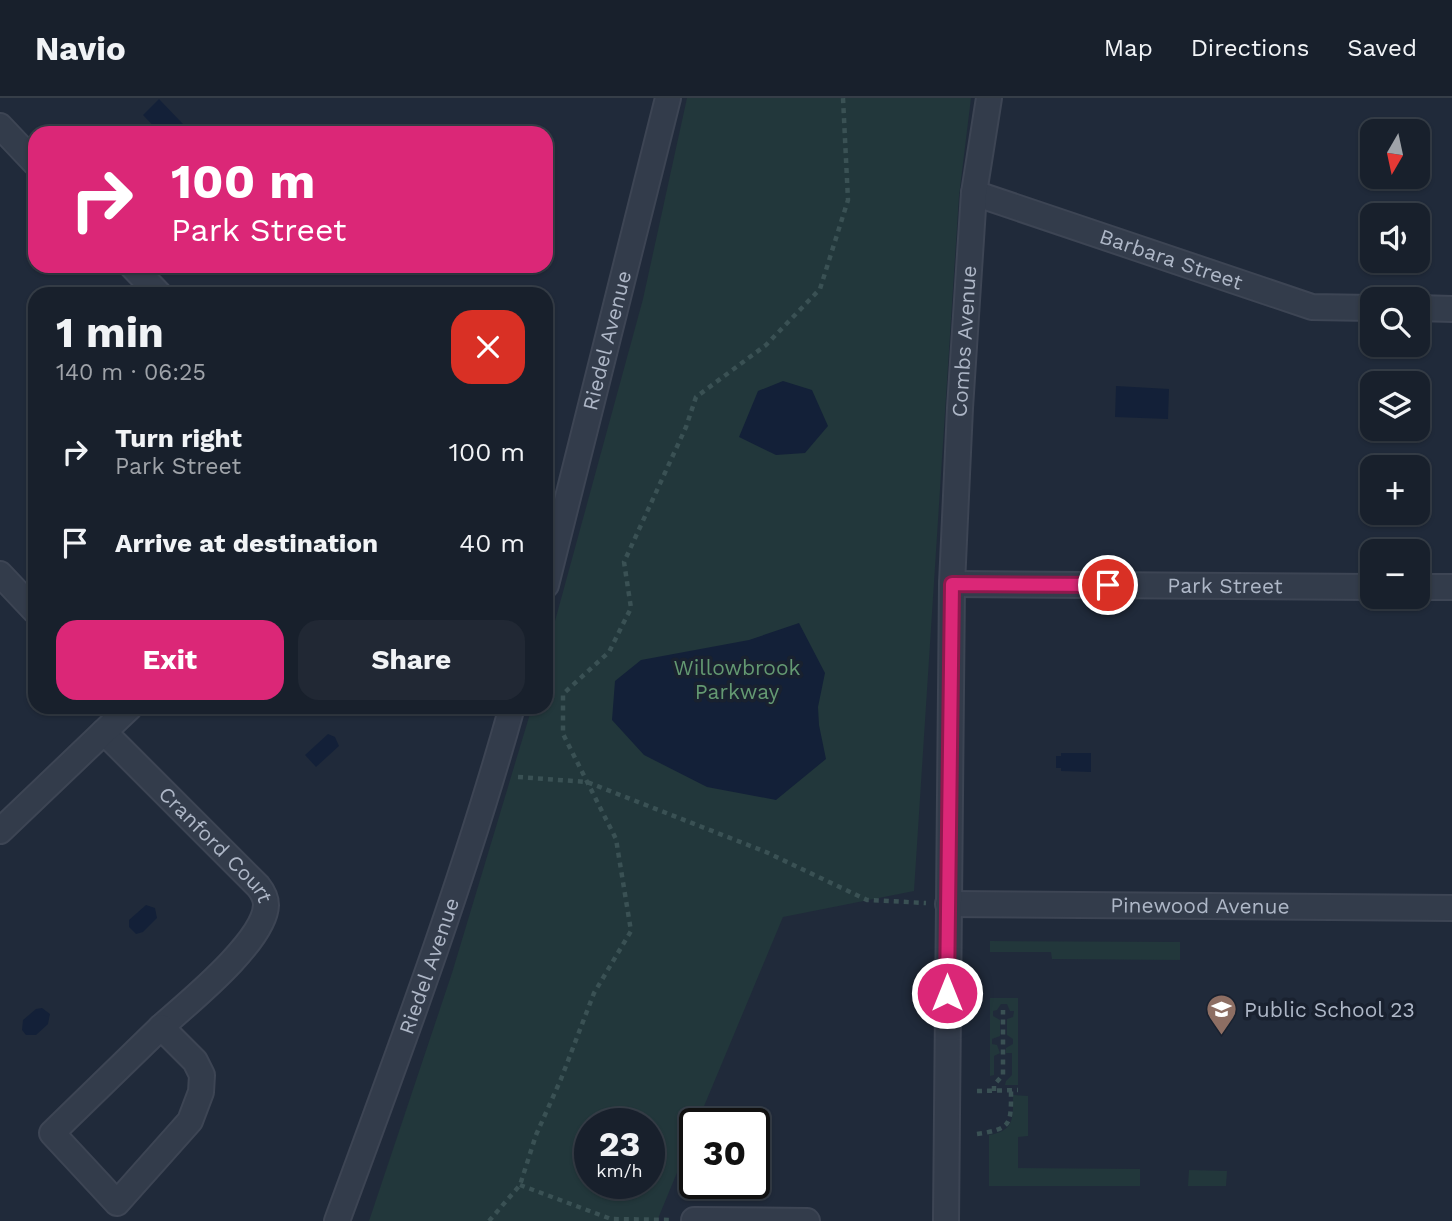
<!DOCTYPE html>
<meta charset="utf-8">
<style>
body{margin:0;font-family:"Work Sans",sans-serif;background:#212834;color:#f1f3f6;height:100vh;display:flex;flex-direction:column;font-size:26px;white-space:nowrap}
*{box-sizing:border-box;margin:0}
p{font-size:23px;color:#9fa3a9}
.icon{flex:none;width:38px;height:38px;fill:none;stroke:currentColor;stroke-width:2;stroke-linecap:round;stroke-linejoin:round}
.map{position:relative;flex:1;overflow:hidden}
.side{position:absolute;left:28px;top:189px;width:525px;height:427px;display:flex;flex-direction:column;background:#18202c;border-radius:21px;box-shadow:0 2px 5px #0004,0 0 0 2px #363e48}
.side>*{flex:none}
.hud{position:absolute;left:28px;top:28px;width:525px;height:147px;border-radius:21px;box-shadow:0 2px 5px #0004,0 0 0 2px #363e48;background:#db2777;color:#fff;overflow:hidden}
.needle{width:46px;rotate:189deg}
.buttons{position:absolute;left:1360px;top:21px;display:grid;gap:14px}
.buttons a{display:grid;place-items:center;width:70px;height:70px;border-radius:14px;background:#18202c;box-shadow:0 2px 5px #0004,0 0 0 2px #363e48;font-size:35px}
.speed{position:absolute;left:574px;top:1010px;display:flex;gap:14px;font-size:35px;font-weight:700;text-align:center}
.speed>*{display:grid;place-content:center;width:91px;height:91px;border-radius:50%;background:#18202c;box-shadow:0 2px 5px #0004,0 0 0 2px #363e48;line-height:1}
.speed small{font-size:18px;font-weight:400}
.speed .limit{border:4px solid #111;border-radius:10px;background:#fff;color:#111}
.pin{position:absolute;display:grid;place-items:center;width:60px;height:60px;color:#fff;margin:-30px;border:4px solid #fff;border-radius:50%;box-shadow:0 2px 7px #0007}
.me{position:absolute;width:77px;margin:-38px;rotate:0deg;stroke-linejoin:round;filter:drop-shadow(0 0 5px #0008)}
.turn{display:flex;align-items:center;gap:24px;height:147px;padding:0 28px;font-size:32px}
.turn .icon{width:91px;height:91px;stroke-width:2.5}
.turn b{display:block;font-size:49px;line-height:60px}
.round{display:grid;place-items:center;flex:none;width:74px;height:74px;border-radius:21px;background:#212834}
.summary{display:flex;align-items:center;justify-content:space-between;height:119px;padding:0 28px}
h1{font-size:42px;font-weight:700;line-height:52px}
.primary-button{display:flex;gap:14px;margin-top:auto;padding:14px 28px}
.primary-button a{flex:1;height:80px;border-radius:21px;background:#db2777;color:#fff;font-size:28px;font-weight:700;line-height:80px;text-align:center}
.primary-button a+a{background:#212834;color:#f1f3f6}
ul{padding:0;list-style:none}
li{display:flex;align-items:center;gap:21px;height:91px;padding:0 28px}
li div{flex:1}
li b{display:block;font-size:26px}
li em{font-style:normal}
header{display:flex;align-items:center;gap:42px;box-sizing:border-box;height:98px;padding:0 35px;background:#18202c;border-bottom:2px solid #363e48}
header strong{font-size:33px}
nav{display:flex;gap:38px;margin-inline-start:auto;font-size:24px}
.map>svg:first-child{display:block}
.green{fill:#22373b;fill-rule:evenodd}
.water{fill:#132038}
.lines{fill:none;stroke-linecap:round;stroke-linejoin:round}
.street-casing{stroke:#3d4554;stroke-width:28}
.path{stroke:#3a5154;stroke-width:4.5;stroke-dasharray:5 5;stroke-linecap:butt}
.street{stroke:#333c4b;stroke-width:24}
.route-casing{stroke:#8e194d;stroke-width:18}
.route{stroke:#db2777;stroke-width:12}
.labels{text-anchor:middle;stroke-width:7;stroke-linejoin:round;paint-order:stroke}
.street-label{font-size:21px;fill:#aeb7c7;stroke:#19212f}
.park-label{font-size:21px;fill:#649972;stroke:#19212f}
.poi-label{font-size:21px;fill:#aeb7c7;stroke:#19212f;text-anchor:start}
</style>
<header>
<strong>Navio</strong>
<nav><a>Map</a><a>Directions</a><a>Saved</a></nav>
</header>
<div class="map">
<svg width="1452" height="1123" viewBox="0 0 1452 1123">
<rect width="100%" height="100%" fill="#202a3a"/>
<!-- green -->
<g class="green">
<path d="M687,0H971L959,98L914,793L783,819L697,1025L695,1026V1031L657,1123H369L452,875L532,609H546V556L643,201ZM590,1026H649V1085H590Z"/>
<path d="M990,843L1180,844V862L1052,861L1051,854H990Z"/>
<path d="M990,900H1018V987H1005L1006,983L1012,977V955H1006V950L1013,946V941L1007,937V921L1013,919L1014,913H1010L1007,906H1001L997,912L993,913V918L1000,922V938L992,941V946L997,947L1000,955L994,958V977L990,978Z"/>
<path d="M1013,997L1028,998V1038L1018,1039V1070L1140,1071V1088H989V1037C1015,1033 1013,1019 1013,997Z"/>
<path d="M1189,1072L1227,1073L1226,1088H1188Z"/>
</g>
<!-- water -->
<g class="water">
<path d="M159,1L183,26L184,35H160L143,17Z"/>
<path d="M783,283L812,292L828,328L805,355L776,357L739,339L758,293Z"/>
<path d="M1116,288L1169,291L1168,321L1115,319Z"/>
<path d="M799,525L825,575L818,609L819,627L826,661L776,702L707,689L644,657L612,622L615,583L641,562L749,542Z"/>
<path d="M328,636L335,639L339,648L316,669L305,657Z"/>
<path d="M1061,655H1091V674L1061,673V670H1056V658H1061Z"/>
<path d="M146,807L155,810L157,820L143,834L136,836L129,829V822Z"/>
<path d="M42,910L50,916L48,926L36,937H26L22,932L23,922L36,911Z"/>
</g>
<g class="lines">
<defs>
<g id="street">
<path d="M0,28L35,65"/>
<path id="s1" d="M974,95L1312,209L1372,210"/>
<path d="M132,168L159,196"/>
<path d="M1418,210L1452,211"/>
<path d="M0,476L35,513"/>
<path id="s2" d="M952,486L1372,489"/>
<path id="s3" d="M546,487L668,0"/>
<path d="M1418,489H1452"/>
<path id="s4" d="M104,634L258,788C262,793 266,800 266,807C265,843 188,905 161,929"/>
<path d="M0,733L130,609"/>
<path id="s5" d="M948,806L1452,810"/>
<path d="M161,929L195,963L202,977L201,994L190,1023L117,1105L52,1035Z"/>
<path d="M694,1122L807,1123"/>
<path id="s6" d="M337,1123C400,952 463,784 512,609"/>
<path id="s7" d="M946,1123L952,486L960,310L974,95L989,0"/>
</g>
</defs>
<!-- street casing -->
<use href="#street" class="street-casing"/>
<!-- path -->
<g class="path">
<path d="M518,679L587,684L766,754L867,802L926,805"/>
<path d="M977,993L1018,992"/>
<path d="M994,993V987L1003,977V912"/>
<path d="M977,1036C1012,1031 1011,1026 1011,993"/>
<path d="M520,1087L611,1121L672,1122"/>
<path d="M489,1123L520,1087L536,1037L561,981L594,895L631,833L616,741L563,636V596L609,554L631,510L624,464L686,329L696,299L766,247L820,191L848,102L843,0"/>
</g>
<!-- street -->
<use href="#street" class="street"/>
</g>
<g class="lines">
<defs>
<path id="route" d="M947,895L952,486L1108,487"/>
</defs>
<!-- route casing -->
<use href="#route" class="route-casing"/>
<!-- route -->
<use href="#route" class="route"/>
</g>
<!-- icons -->
<defs>
<symbol id="school-pin" viewBox="-11 -11 22 30"><path d="M0 17L-7.5 6A9.5 9.5 0 1 1 7.5 6Z" fill="#8d6e63" stroke="#19212f"/><path d="M0-5L7-2L0 1L-7-2ZM-4 1L0 2.5L4 1V4Q0 6-4 4Z" fill="#fff"/></symbol>
</defs>
<g fill-rule="evenodd">
<use href="#school-pin" x="1204" y="894" width="35" height="47"/>
</g>
<g class="labels">
<!-- street labels -->
<g class="street-label">
<text dy="7" stroke="none"><textPath href="#s1" startOffset="208">Barbara Street</textPath></text>
<text dy="7" stroke="none"><textPath href="#s7" startOffset="880">Combs Avenue</textPath></text>
<text dy="7" stroke="none"><textPath href="#s3" startOffset="252">Riedel Avenue</textPath></text>
<text dy="7" stroke="none"><textPath href="#s2" startOffset="273">Park Street</textPath></text>
<text dy="7" stroke="none"><textPath href="#s4" startOffset="159">Cranford Court</textPath></text>
<text dy="7" stroke="none"><textPath href="#s5" startOffset="252">Pinewood Avenue</textPath></text>
<text dy="7" stroke="none"><textPath href="#s6" startOffset="271">Riedel Avenue</textPath></text>
</g>
<!-- park labels -->
<g class="park-label">
<text x="737" y="577">Willowbrook<tspan x="737" dy="24">Parkway</tspan></text>
</g>
<!-- poi labels -->
<g class="poi-label">
<text x="1244" y="919">Public School 23</text>
</g>
</g>
</svg>
<div class="buttons">
<a><svg class="needle" viewBox="-14 -14 28 28"><path d="M0-13l5 13h-10z" fill="#e53935"/><path d="M0 13l5-13h-10z" fill="#9fa3a9"/></svg></a>
<a><svg class="icon" aria-label="sound" viewBox="0 0 24 24"><path d="M4 9h4l5-4v14l-5-4H4zM17 9q2 3 0 6"/></svg></a>
<a><svg class="icon" aria-label="search" viewBox="0 0 24 24"><circle cx="10" cy="10" r="6"/><path d="M15 15l6 6"/></svg></a>
<a><svg class="icon" aria-label="layers" viewBox="0 0 24 24"><path d="M12 4l9 5-9 5-9-5zM3 14l9 5 9-5"/></svg></a>
<a>+</a>
<a>−</a>
</div>
<div class="speed"><div>23<small>km/h</small></div><div class="limit">30</div></div>
<div class="pin" style="left:1108px;top:487px;background:#d93025"><svg class="icon" aria-label="arrive" viewBox="0 0 24 24"><path d="M6 21V4h12l-3 4 3 4H6"/></svg></div>
<svg class="me" style="left:947px;top:895px" viewBox="-20 -20 40 40"><circle r="17" fill="#db2777" stroke="#fff" stroke-width="3"/><path d="M0-11L8 9 0 5-8 9z" fill="#fff"/></svg>
<div class="hud">
<div class="turn"><svg class="icon" aria-label="right" viewBox="0 0 24 24"><path d="M7 20v-9h11M14 6l5 5-5 5"/></svg><div><b>100 m</b>Park Street</div></div>
</div>
<section class="side">
<div class="summary"><div><h1>1 min</h1><p>140 m · 06:25</p></div><a class="round" style="background:#d93025;color:#fff"><svg class="icon" aria-label="close" viewBox="0 0 24 24"><path d="M6 6l12 12M18 6L6 18"/></svg></a></div>
<ul>
<li><svg class="icon" aria-label="right" viewBox="0 0 24 24"><path d="M7 20v-9h11M14 6l5 5-5 5"/></svg><div><b>Turn right</b><p>Park Street</p></div><em>100 m</em></li>
<li><svg class="icon" aria-label="arrive" viewBox="0 0 24 24"><path d="M6 21V4h12l-3 4 3 4H6"/></svg><div><b>Arrive at destination</b></div><em>40 m</em></li>
</ul>
<div class="primary-button"><a>Exit</a><a>Share</a></div>
</section>
</div>
